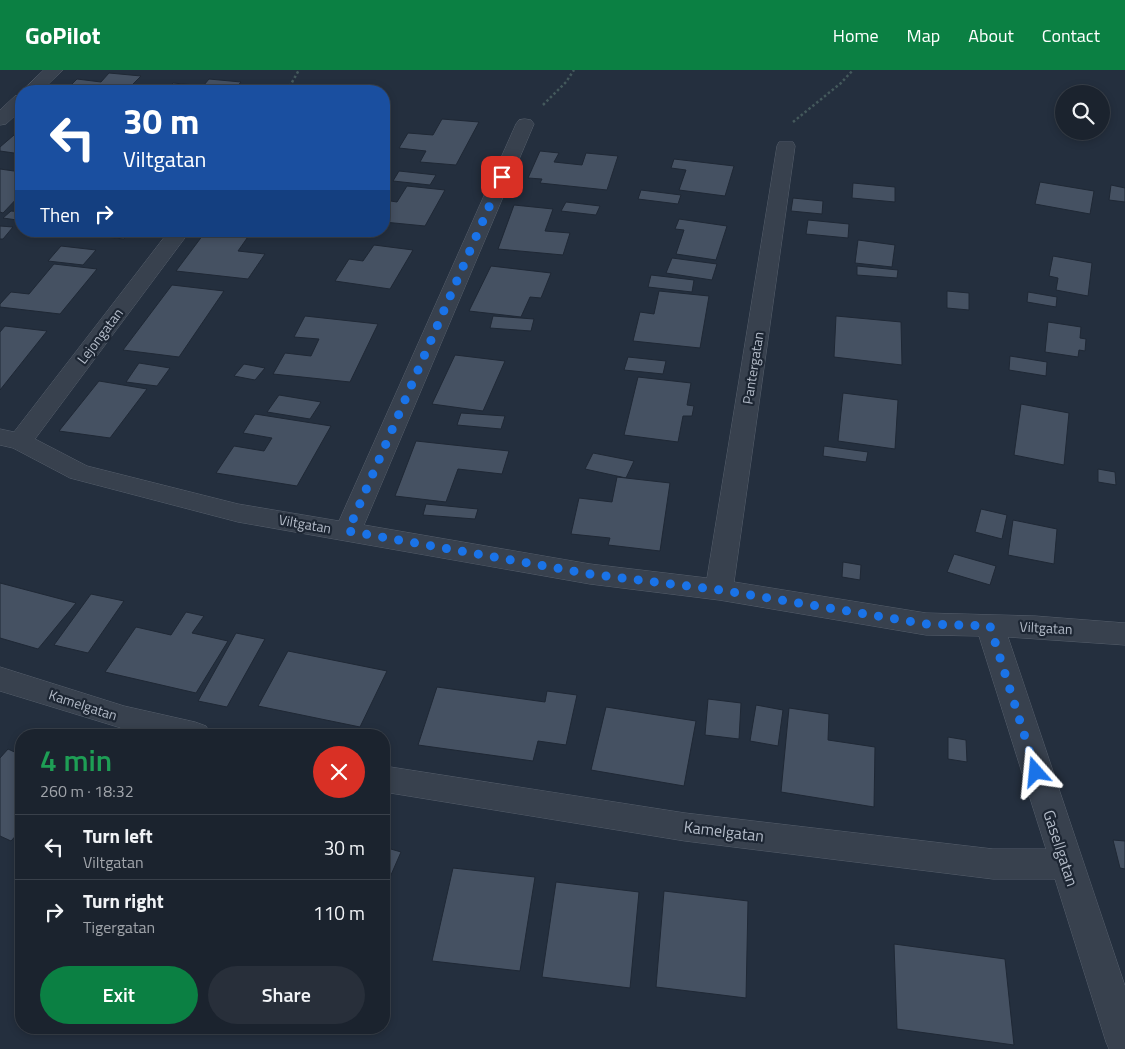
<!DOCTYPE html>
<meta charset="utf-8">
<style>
body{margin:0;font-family:"Titillium Web",sans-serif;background:#282f3a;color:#f1f3f6;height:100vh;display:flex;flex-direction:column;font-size:19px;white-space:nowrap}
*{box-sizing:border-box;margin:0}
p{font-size:16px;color:#a0a4aa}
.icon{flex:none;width:28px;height:28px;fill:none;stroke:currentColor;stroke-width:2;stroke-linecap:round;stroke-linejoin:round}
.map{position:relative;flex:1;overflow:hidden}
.details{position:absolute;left:15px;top:659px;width:375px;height:305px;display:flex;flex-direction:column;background:#1b232e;border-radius:20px;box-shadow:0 2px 8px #0003,0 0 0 1px #39404a}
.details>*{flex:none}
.top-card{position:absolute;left:15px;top:15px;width:375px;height:152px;border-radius:20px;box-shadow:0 2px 8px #0003,0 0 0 1px #39404a;background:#1a4fa0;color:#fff;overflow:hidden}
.controls{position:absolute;left:1055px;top:15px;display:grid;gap:10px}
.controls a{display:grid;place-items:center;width:55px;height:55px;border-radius:50%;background:#1b232e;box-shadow:0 2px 8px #0003,0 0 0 1px #39404a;font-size:25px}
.pin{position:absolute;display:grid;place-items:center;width:42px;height:42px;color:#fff;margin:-21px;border-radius:10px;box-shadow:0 2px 8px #0006}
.me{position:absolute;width:55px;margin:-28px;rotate:342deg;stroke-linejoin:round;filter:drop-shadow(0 0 4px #0008)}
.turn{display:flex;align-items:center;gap:18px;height:105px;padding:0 25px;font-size:22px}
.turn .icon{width:65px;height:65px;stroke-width:2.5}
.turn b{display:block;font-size:35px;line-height:42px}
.then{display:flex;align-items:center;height:48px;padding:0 25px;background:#0003;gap:10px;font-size:19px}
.round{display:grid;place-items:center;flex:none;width:52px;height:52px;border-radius:26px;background:#282f3a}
.overview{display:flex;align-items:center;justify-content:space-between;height:85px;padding:0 25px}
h1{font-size:30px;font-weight:600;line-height:38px;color:#1e9e55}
.primary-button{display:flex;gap:10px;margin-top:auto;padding:10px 25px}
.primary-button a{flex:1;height:58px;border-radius:30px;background:#0b8043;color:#fff;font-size:20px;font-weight:600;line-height:58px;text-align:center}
.primary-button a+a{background:#282f3a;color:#f1f3f6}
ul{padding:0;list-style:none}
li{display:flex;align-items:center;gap:15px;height:65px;padding:0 25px;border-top:1px solid #39404a}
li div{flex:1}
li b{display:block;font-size:19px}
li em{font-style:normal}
header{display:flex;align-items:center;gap:30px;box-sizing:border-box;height:70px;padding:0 25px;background:#0b8043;color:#fff}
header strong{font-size:24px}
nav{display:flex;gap:28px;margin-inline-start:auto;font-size:18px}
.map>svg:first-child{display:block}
.building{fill:#455162;stroke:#1f2835}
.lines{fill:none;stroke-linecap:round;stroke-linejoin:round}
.street-casing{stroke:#565f6c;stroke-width:1}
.path{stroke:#44595c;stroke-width:2.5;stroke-dasharray:2.5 2.5;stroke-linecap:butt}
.street{fill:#38414e;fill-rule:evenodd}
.route{stroke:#1a73e8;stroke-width:9;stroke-dasharray:0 16.2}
.labels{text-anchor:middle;stroke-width:4.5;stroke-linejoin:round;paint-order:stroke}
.street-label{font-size:14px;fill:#b4bcc9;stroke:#1d2633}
.near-street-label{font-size:16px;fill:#b4bcc9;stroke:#1d2633}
</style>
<header>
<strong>GoPilot</strong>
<nav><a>Home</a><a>Map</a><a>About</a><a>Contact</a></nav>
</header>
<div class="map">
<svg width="1125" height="979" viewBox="0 0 1125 979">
<rect width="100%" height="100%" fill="#242f3e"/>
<!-- building -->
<g class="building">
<path d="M109,3L141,6L126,21H65L77,9L101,12Z"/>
<path d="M209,9L241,12L233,21H199Z"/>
<path d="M173,13L194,15L189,21H192H165Z"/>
<path d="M442,49L479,52L456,95L420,92L426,81L399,78L408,63L433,65Z"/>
<path d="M21,59V84L0,81V77Z"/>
<path d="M540,81L559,83L554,92L582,95L586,83L618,86L607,120L540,113L542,109L528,108Z"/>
<path d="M674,89L734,96L725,126L679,120L686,100L671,98Z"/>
<path d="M0,99L21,102V124L3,143L0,142Z"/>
<path d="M399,101L436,105L430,115L393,111Z"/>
<path d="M1040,112L1094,121L1090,144L1035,134Z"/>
<path d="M853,113L895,117V132L852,128Z"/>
<path d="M1111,115L1125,118V132L1109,130Z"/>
<path d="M407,116L445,120L425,156L384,152V130L397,132Z"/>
<path d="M641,120L681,125L678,134L638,129Z"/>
<path d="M793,128L823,131L822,144L791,141Z"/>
<path d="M566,132L600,136L596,145L561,141Z"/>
<path d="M514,135L553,139L545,161L570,163L563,185L498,179Z"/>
<path d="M11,141L21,142V146L17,150L3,148Z"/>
<path d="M679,149L727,156L716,190L676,184L684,160L675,159Z"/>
<path d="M808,150L849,154L848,168L806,164Z"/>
<path d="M0,156L13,157L3,169H0Z"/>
<path d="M50,161H130L124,169Z"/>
<path d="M206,161H252L238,181L265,184L248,209L176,201Z"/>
<path d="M858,170L895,175L892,197L855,193Z"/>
<path d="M374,175L413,180L390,219L335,211L349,189L363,191Z"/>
<path d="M61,176L96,180L83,195L48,191Z"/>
<path d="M1053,186L1092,193L1088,226L1056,220L1058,208L1049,206Z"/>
<path d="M672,188L717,194L712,210L666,203Z"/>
<path d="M54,194L97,199L60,244L0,237V234L11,222L29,224Z"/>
<path d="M491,196L551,203L541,228L530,227L521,247L469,241Z"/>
<path d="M857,196L898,200L897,208L857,205Z"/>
<path d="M651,205L694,210L692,222L648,217Z"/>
<path d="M172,215L224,221L179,287L123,280Z"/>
<path d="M659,221L709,226L700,278L633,271L640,242L654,244Z"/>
<path d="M947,221L969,223V240L947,238Z"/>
<path d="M1028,222L1057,227L1056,237L1027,232Z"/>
<path d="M305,246L378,254L350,312L273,304L285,283L311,286L319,269L294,267Z"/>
<path d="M493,246L534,249L531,261L490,258Z"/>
<path d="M836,246L901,252L902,295L834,287Z"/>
<path d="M1048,252L1081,257L1080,268L1086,269L1085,281L1079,280L1078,287L1045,282Z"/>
<path d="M5,256L47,261L0,320V262Z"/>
<path d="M455,285L505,291L483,341L432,334Z"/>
<path d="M1010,286L1047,292L1046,306L1009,300Z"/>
<path d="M628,287L666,291L663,304L624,300Z"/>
<path d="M139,293L170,298L157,316L126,312Z"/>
<path d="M244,294L265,298L255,310L234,306Z"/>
<path d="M638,307L691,313L687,335L694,336L692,346H683L678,372L624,365Z"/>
<path d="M99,311L147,319L110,368L59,361Z"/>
<path d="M843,323L898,330L895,379L838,371Z"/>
<path d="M279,325L321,332L310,349L267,342Z"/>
<path d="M1021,334L1069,343L1064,395L1014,385Z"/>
<path d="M461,343L505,346L501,359L457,355Z"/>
<path d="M255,344L331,356L297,416L216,403L234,376L264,381L272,368L243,363Z"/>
<path d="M416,371L509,381L502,404L458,399L446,432L395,426Z"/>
<path d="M824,376L868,382L866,392L823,386Z"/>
<path d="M593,383L634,391L626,408L585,399Z"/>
<path d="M1098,399L1115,402L1116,415L1098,412Z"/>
<path d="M617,407L670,413L660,481L608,475L610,468L571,464L579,428L612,432Z"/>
<path d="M426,434L478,439L475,449L423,445Z"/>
<path d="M981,439L1007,445L1002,469L975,462Z"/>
<path d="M1013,450L1057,459L1054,494L1008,485Z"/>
<path d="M954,484L996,496L990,515L947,502Z"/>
<path d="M843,492L861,495L860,510L842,507Z"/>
<path d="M0,513L76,533L38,579L0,568Z"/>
<path d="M91,524L124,531L88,583L54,575Z"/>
<path d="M186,542L204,546L192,563L228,571L196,623L105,602L136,557L171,565Z"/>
<path d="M236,563L265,569L227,637L198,631Z"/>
<path d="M288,581L387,601L360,657L258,636Z"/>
<path d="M437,617L545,632L547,621L577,625L566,675L538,671L533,691L418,675Z"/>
<path d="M708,629L741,633L739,669L705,665Z"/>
<path d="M756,635L783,640L778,676L750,671Z"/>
<path d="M606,637L696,651L684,716L591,700Z"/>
<path d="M789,638L829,644L828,670L875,677L874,737L781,722Z"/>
<path d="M948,667L966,670L967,692L948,689Z"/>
<path d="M8,679L21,685V760L11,771L0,766V688Z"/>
<path d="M1113,770L1125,771V799L1120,798Z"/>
<path d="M384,777L401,782L384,821Z"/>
<path d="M453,798L535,807L520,901L432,891Z"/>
<path d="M556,812L639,822L630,918L542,907Z"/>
<path d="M664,821L748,831L746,928L656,917Z"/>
<path d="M894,874L1005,889L1014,975L897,959Z"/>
</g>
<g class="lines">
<defs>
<g id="street">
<path d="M44,0H63L41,21H22Z"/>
<path d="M21,25V40L6,54L0,55V40L15,26Z"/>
<path d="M525,49L531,50L534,54L364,455L590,494L707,508L777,76L779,72H793L795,76L734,512L926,543L1035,546L1125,553V575L1008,567L1125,916V979H1109L1106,972L1055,809H993L685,771L384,722V696L685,743L993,779H1046L979,566L926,565L719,530L590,514L238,452L70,408L13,378L0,375V359L14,362L169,161H190L35,369L87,396L238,434L339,451L516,54L519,50Z"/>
<path d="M0,597L124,636L195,652L206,656L211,665H144L0,621Z"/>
</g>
</defs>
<!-- street casing -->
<use href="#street" class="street-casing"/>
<!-- path -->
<g class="path">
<path d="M287,21L299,0"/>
<path d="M543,35L566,12L574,0"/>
<path d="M793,52L841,13L853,0"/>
</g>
<!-- street -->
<use href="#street" class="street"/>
</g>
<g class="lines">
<!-- route -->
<path class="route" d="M502,107L348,461L590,504L720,520L926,554L990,556L1036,702"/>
</g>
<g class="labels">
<!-- street labels -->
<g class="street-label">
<text transform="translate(100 266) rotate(-53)" y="5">Lejongatan</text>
<text transform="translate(753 298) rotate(-81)" y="5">Pantergatan</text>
<text transform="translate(305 454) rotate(10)" y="5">Viltgatan</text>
<text transform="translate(1046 558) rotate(3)" y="5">Viltgatan</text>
<text transform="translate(83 635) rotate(18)" y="5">Kamelgatan</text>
</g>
<!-- near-street labels -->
<g class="near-street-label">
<text transform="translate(724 761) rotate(7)" y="6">Kamelgatan</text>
<text transform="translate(1061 778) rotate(72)" y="6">Gasellgatan</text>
</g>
</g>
</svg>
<div class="controls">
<a><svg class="icon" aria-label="search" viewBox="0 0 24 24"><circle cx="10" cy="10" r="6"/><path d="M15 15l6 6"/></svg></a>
</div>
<div class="pin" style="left:502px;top:107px;background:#d93025"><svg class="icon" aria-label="arrive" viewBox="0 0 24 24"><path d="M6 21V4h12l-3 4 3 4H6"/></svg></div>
<svg class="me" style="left:1036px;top:702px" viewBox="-20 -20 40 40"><path d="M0-17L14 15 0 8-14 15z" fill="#1a73e8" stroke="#fff" stroke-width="4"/></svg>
<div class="top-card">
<div class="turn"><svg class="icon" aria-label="left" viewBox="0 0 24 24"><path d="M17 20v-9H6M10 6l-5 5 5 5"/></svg><div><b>30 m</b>Viltgatan</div></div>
<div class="then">Then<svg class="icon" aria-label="right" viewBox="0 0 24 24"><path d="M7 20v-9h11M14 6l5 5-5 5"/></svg></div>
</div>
<section class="details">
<div class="overview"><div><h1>4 min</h1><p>260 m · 18:32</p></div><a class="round" style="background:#d93025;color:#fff"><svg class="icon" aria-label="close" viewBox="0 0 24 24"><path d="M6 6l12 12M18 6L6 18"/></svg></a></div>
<ul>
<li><svg class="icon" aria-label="left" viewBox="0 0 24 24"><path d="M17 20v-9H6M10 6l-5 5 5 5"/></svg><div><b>Turn left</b><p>Viltgatan</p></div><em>30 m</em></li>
<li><svg class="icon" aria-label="right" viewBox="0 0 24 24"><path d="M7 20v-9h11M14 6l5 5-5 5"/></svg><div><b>Turn right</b><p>Tigergatan</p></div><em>110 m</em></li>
</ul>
<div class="primary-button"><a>Exit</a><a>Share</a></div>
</section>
</div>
